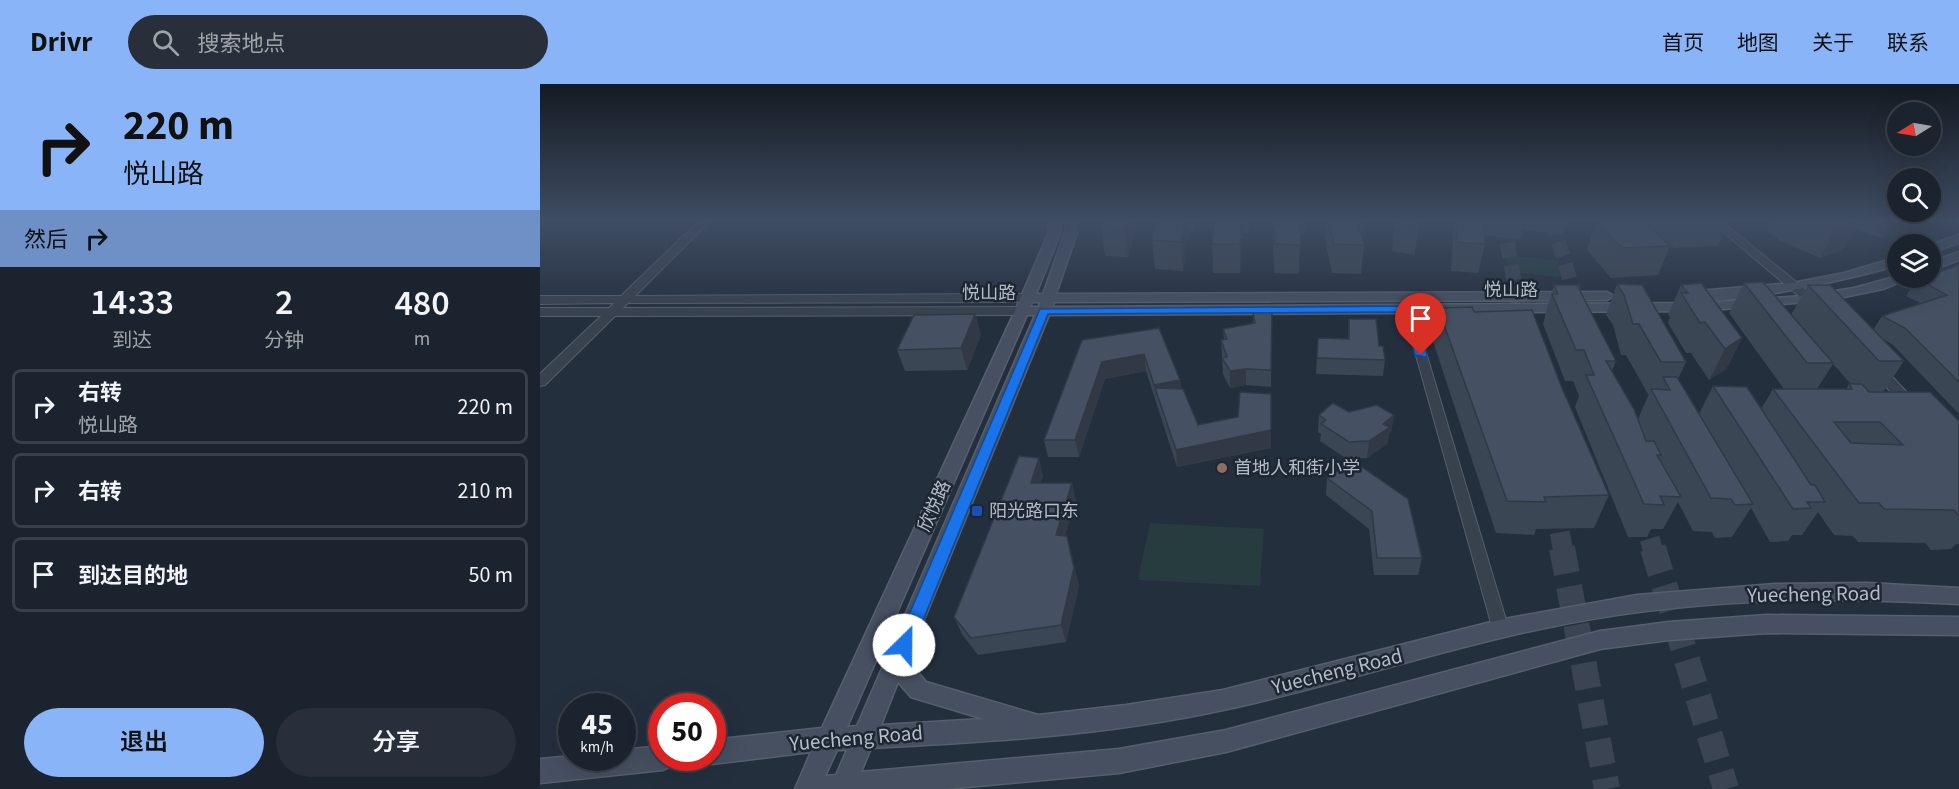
<!DOCTYPE html>
<html lang="zh">
<meta charset="utf-8">
<style>
body{margin:0;font-family:"Source Sans 3","Noto Sans SC",sans-serif;background:#282f3a;color:#f1f3f6;height:100vh;display:flex;flex-direction:column;font-size:22px;white-space:nowrap}
*{box-sizing:border-box;margin:0}
p{font-size:20px;color:#a0a4aa}
.icon{flex:none;width:33px;height:33px;fill:none;stroke:currentColor;stroke-width:2;stroke-linecap:round;stroke-linejoin:round}
.map{position:relative;flex:1;overflow:hidden}
.details{display:flex;flex-direction:column;background:#1b232e;width:540px}
.details>*{flex:none}
.top-card{background:#8ab4f8;color:#111;overflow:hidden}
.needle{width:39px;rotate:259deg}
.controls{position:absolute;left:1347px;top:18px;display:grid;gap:12px}
.controls a{display:grid;place-items:center;width:54px;height:54px;border-radius:50%;background:#1b232e;box-shadow:0 6px 24px #0002,0 0 0 2px #39404a;font-size:30px}
.speed{position:absolute;left:18px;top:609px;display:flex;gap:12px;font-size:30px;font-weight:700;text-align:center}
.speed>*{display:grid;place-content:center;width:78px;height:78px;border-radius:50%;background:#1b232e;box-shadow:0 6px 24px #0002,0 0 0 2px #39404a;line-height:1}
.speed small{font-size:15px;font-weight:400}
.speed .limit{border:9px solid #d22;background:#fff;color:#111}
.pin{position:absolute;display:grid;place-items:center;width:51px;height:51px;color:#fff;margin:-62px -26px;border-radius:50% 50% 50% 0;rotate:-45deg;box-shadow:0 0 6px #0007}
.pin .icon{rotate:45deg}
.me{position:absolute;width:66px;margin:-33px;rotate:23deg;stroke-linejoin:round;filter:drop-shadow(0 0 4px #0008)}
.turn{display:flex;align-items:center;gap:21px;height:126px;padding:0 24px;font-size:27px}
.turn .icon{width:78px;height:78px;stroke-width:2.5}
.turn b{display:block;font-size:42px;line-height:51px}
.then{display:flex;align-items:center;height:57px;padding:0 24px;background:#0003;gap:12px;font-size:22px}
.eta{display:flex;justify-content:space-evenly;align-items:center;height:102px;text-align:center}
.eta b{font-size:36px;font-weight:600;line-height:42px}
.primary-button{display:flex;gap:12px;margin-top:auto;padding:12px 24px}
.primary-button a{flex:1;height:69px;border-radius:36px;background:#8ab4f8;color:#111;font-size:24px;font-weight:600;line-height:69px;text-align:center}
.primary-button a+a{background:#282f3a;color:#f1f3f6}
ul{padding:0;list-style:none}
li{display:flex;align-items:center;gap:18px;height:75px;margin:0 12px 9px;padding:0 12px;border:3px solid #39404a;border-radius:9px}
li div{flex:1}
li b{display:block;font-size:22px}
li em{font-style:normal}
header{display:flex;align-items:center;gap:36px;box-sizing:border-box;height:84px;padding:0 30px;background:#8ab4f8;color:#111}
header strong{font-size:28px}
nav{display:flex;gap:33px;margin-inline-start:auto;font-size:21px}
.search{width:420px;height:54px;background:#282f3a;display:flex;align-items:center;gap:15px;box-sizing:border-box;padding:0 21px;border-radius:33px;color:#a0a4aa;font-size:22px}
main{display:flex;flex:1;min-height:0}
.map>svg:first-child{display:block}
.green{fill:#263c3f}
.lines{fill:none;stroke-linecap:round;stroke-linejoin:round}
.primary-tunnel-far2{stroke:#3a4453;stroke-width:15;stroke-dasharray:15 8;stroke-linecap:butt}
.primary-tunnel-far1{stroke:#3a4453;stroke-width:20;stroke-dasharray:20 10;stroke-linecap:butt}
.primary-tunnel{stroke:#3a4453;stroke-width:26;stroke-dasharray:26 13;stroke-linecap:butt}
.minor-casing{stroke:#565f6c;stroke-width:2}
.tertiary-casing{stroke:#565f6c;stroke-width:2}
.secondary-casing{stroke:#565f6c;stroke-width:3}
.minor{fill:#38414e;fill-rule:evenodd}
.tertiary{fill:#38414e;fill-rule:evenodd}
.secondary{fill:#465061;fill-rule:evenodd}
.wall{fill:#3b4654;fill-rule:evenodd}
.shaded-wall{fill:#303945}
.building{fill:#455162;stroke:#303945;stroke-width:1.5;fill-rule:evenodd}
.route{fill:#1a73e8;stroke:#114b97;stroke-width:1.5}
.education-dot{fill:#8d6e63;stroke:#1d2633;stroke-width:2}
.transit-dot{fill:#1a4fb4;stroke:#1d2633;stroke-width:2}
.labels{text-anchor:middle;stroke-width:5;stroke-linejoin:round;paint-order:stroke}
.street-label{font-size:18px;fill:#b4bcc9;stroke:#1d2633}
.poi-label{font-size:18px;fill:#b4bcc9;stroke:#1d2633;text-anchor:start}
.near-street-label{font-size:21px;fill:#b4bcc9;stroke:#1d2633}
</style>
<header>
<strong>Drivr</strong>
<div class="search"><svg class="icon" aria-label="search" viewBox="0 0 24 24"><circle cx="10" cy="10" r="6"/><path d="M15 15l6 6"/></svg>搜索地点</div>
<nav><a>首页</a><a>地图</a><a>关于</a><a>联系</a></nav>
</header>
<main>
<section class="details">
<div class="top-card">
<div class="turn"><svg class="icon" aria-label="right" viewBox="0 0 24 24"><path d="M7 20v-9h11M14 6l5 5-5 5"/></svg><div><b>220 m</b>悦山路</div></div>
<div class="then">然后<svg class="icon" aria-label="right" viewBox="0 0 24 24"><path d="M7 20v-9h11M14 6l5 5-5 5"/></svg></div>
</div>
<div class="eta">
<div><b>14:33</b><p>到达</p></div>
<div><b>2</b><p>分钟</p></div>
<div><b>480</b><p>m</p></div>
</div>
<ul>
<li><svg class="icon" aria-label="right" viewBox="0 0 24 24"><path d="M7 20v-9h11M14 6l5 5-5 5"/></svg><div><b>右转</b><p>悦山路</p></div><em>220 m</em></li>
<li><svg class="icon" aria-label="right" viewBox="0 0 24 24"><path d="M7 20v-9h11M14 6l5 5-5 5"/></svg><div><b>右转</b></div><em>210 m</em></li>
<li><svg class="icon" aria-label="arrive" viewBox="0 0 24 24"><path d="M6 21V4h12l-3 4 3 4H6"/></svg><div><b>到达目的地</b></div><em>50 m</em></li>
</ul>
<div class="primary-button"><a>退出</a><a>分享</a></div>
</section>
<div class="map">
<svg width="1419" height="705" viewBox="0 0 1419 705">
<rect width="100%" height="100%" fill="#242f3e"/>
<!-- green -->
<g class="green">
<path d="M967,171L1018,177L1020,193L967,187Z"/>
<path d="M610,439L724,445L720,502L598,496Z"/>
</g>
<g class="lines">
<!-- primary-tunnel-far2 -->
<g class="primary-tunnel-far2">
<path d="M963,136L983,246"/>
<path d="M1012,136L1039,226"/>
</g>
<!-- primary-tunnel-far1 -->
<g class="primary-tunnel-far1">
<path d="M1014,419L1023,466"/>
<path d="M1101,426L1113,466"/>
</g>
<!-- primary-tunnel -->
<g class="primary-tunnel">
<path d="M1022,464L1067,705"/>
<path d="M1113,464L1186,705"/>
</g>
<defs>
<path id="minor" d="M868,222L873,225L969,546L966,551L961,553L956,551L953,546L863,225Z"/>
<g id="tertiary">
<path d="M160,136H171L95,212L488,210L494,214L488,218L88,219L83,224L482,223L488,227L482,231L75,232L5,301L0,302V290L61,232H0V224H69L74,219L0,220V212H81Z"/>
<path d="M1169,136H1180L1281,218V224H1273Z"/>
<path d="M1337,281L1342,282L1377,319L1379,322L1377,325H1367L1332,288L1330,285L1332,282Z"/>
</g>
<g id="secondary">
<path d="M509,136H521L520,150L496,210H503L525,149L526,136H538L537,149L516,210L1067,208L1074,212L1067,216L514,218L512,223L1161,219L1263,212L1314,204L1358,192L1369,194L1343,205L1289,216L1161,227L509,231L374,560L377,587L386,598L498,631L586,621L683,606L959,536L1097,511L1235,500L1327,499L1419,504V520C1281,512 1142,515 1005,544C897,566 792,603 683,626C568,651 449,658 331,664L321,688L579,665L686,646L1060,547L1129,538L1227,531L1419,533V551L1227,549L1129,556L1060,565L686,668L579,689L406,705H255L271,668L172,680L164,676L162,674H172V656L282,644L475,227L508,150ZM492,218H500L499,223H490ZM487,231H495L317,642L307,643ZM358,598L371,613L444,635L341,641ZM297,666H307L296,691L285,692Z"/>
<path d="M1419,151V159L1390,169V161Z"/>
<path d="M1419,168V176L1390,187V178Z"/>
<path d="M1358,173V181C1328,191 1159,231 1140,212L1147,208L1253,199L1304,189Z"/>
<path d="M122,662V674H135L132,682L123,686L0,699V675L32,672L82,674V666Z"/>
</g>
</defs>
<!-- minor casing -->
<use href="#minor" class="minor-casing"/>
<!-- tertiary casing -->
<use href="#tertiary" class="tertiary-casing"/>
<!-- secondary casing -->
<use href="#secondary" class="secondary-casing"/>
<!-- minor -->
<use href="#minor" class="minor"/>
<!-- tertiary -->
<use href="#tertiary" class="tertiary"/>
<!-- secondary -->
<use href="#secondary" class="secondary"/>
</g>
<!-- wall -->
<g class="wall">
<path d="M563,136H598L588,173L565,172L561,143Z"/>
<path d="M617,136H657L655,148H649L643,187L615,185L612,156Z"/>
<path d="M675,136H710L708,149H703L700,189H673L672,160Z"/>
<path d="M733,136H765V150H760L759,190L734,189L733,156Z"/>
<path d="M787,136H824L823,149H821L824,161L821,190L792,189L785,156Z"/>
<path d="M856,136H881L874,171L852,167Z"/>
<path d="M914,136H1028L1023,150L982,146L980,155L945,152V160L938,189L911,187Z"/>
<path d="M1109,136H1189L1178,162L1134,164L1107,140Z"/>
<path d="M1232,136H1368L1362,146L1342,154L1322,148L1314,145L1302,166L1280,174L1238,156L1239,154L1226,148Z"/>
<path d="M1056,138L1130,162L1118,191L1071,194L1047,166Z"/>
<path d="M1419,181V330L1353,261L1342,254L1364,277L1343,308L1419,337V460H1416L1411,465L1391,466L1385,459L1318,458L1313,452L1294,451L1278,428L1262,451H1252L1248,457L1230,458L1211,424L1192,453L1175,454L1172,448L1153,447L1138,418L1123,445H1111L1107,453H1088L1035,323L1039,312L1033,297H1025L1003,240L1005,233V231L1014,201L1076,277L1072,287L1098,335L1109,310H1108L1086,271H1081L1073,241L1066,231L1077,200L1146,278L1138,295L1159,330L1173,302L1221,325L1233,305H1244L1189,229L1204,199L1251,231L1268,201L1333,246L1342,232L1380,219L1366,212L1377,195ZM1293,280L1311,300H1309L1306,305H1277Z"/>
<path d="M1141,201L1202,254L1186,285L1169,296L1151,269H1146L1128,239L1130,233L1128,231Z"/>
<path d="M898,224L934,228L1022,304L1069,411L1054,444L996,445L994,451L956,449L892,254Z"/>
<path d="M732,227L731,303L706,301L690,304L683,290L681,256H684L683,245L713,240V229Z"/>
<path d="M435,230L441,251L427,286L365,287L357,266Z"/>
<path d="M809,235L839,262L845,276L843,292L776,290L778,254L808,255Z"/>
<path d="M619,244L640,296L641,305L658,341L731,364L637,383L606,287L565,295L539,373H508L504,356L542,256Z"/>
<path d="M809,328L854,331L851,348L849,350L847,360L827,374L807,375L780,357L781,350L778,348L779,331Z"/>
<path d="M812,376L882,474L878,491H834L829,445L786,411L787,394Z"/>
<path d="M503,391L501,399H532L536,417L525,451L539,501L526,558L438,571L422,550L414,533Z"/>
</g>
<!-- shaded-wall -->
<g class="shaded-wall">
<path d="M587,136H598L588,173L585,144Z"/>
<path d="M644,136H648L649,148L643,187L641,158Z"/>
<path d="M655,136H657L655,148Z"/>
<path d="M702,136H703V149L700,189V160Z"/>
<path d="M1353,136H1368L1362,146L1342,154Z"/>
<path d="M1318,137L1302,166L1280,174L1295,146Z"/>
<path d="M435,230L441,251L427,286L421,264Z"/>
<path d="M1202,254L1186,285L1169,296L1185,265Z"/>
<path d="M604,270L606,287L565,295L539,373L535,356L562,278Z"/>
<path d="M706,285V301L690,304V287Z"/>
<path d="M640,296L641,313L615,304L616,318L614,301Z"/>
<path d="M854,331L851,348L849,350L847,360L827,374L829,357L843,340Z"/>
<path d="M731,346V364L637,383L636,366Z"/>
<path d="M499,374L503,391L496,417L491,399Z"/>
<path d="M532,399L536,417L520,468L516,451Z"/>
<path d="M534,484L539,501L526,558L521,541Z"/>
</g>
<!-- building -->
<g class="building">
<path d="M563,136H587L585,144L561,143Z"/>
<path d="M617,136H644L641,158L612,156Z"/>
<path d="M675,136H702L700,160H672Z"/>
<path d="M734,136H760L761,161L735,160Z"/>
<path d="M789,136H818L824,161L794,160Z"/>
<path d="M856,136H880L879,142L856,139Z"/>
<path d="M918,136H944L945,160L916,158Z"/>
<path d="M1084,136H1103L1130,162L1082,164L1056,138Z"/>
<path d="M1272,136H1316L1318,137L1295,146Z"/>
<path d="M1419,181V298L1365,244L1342,232L1407,211L1377,195L1383,194H1390V191Z"/>
<path d="M1223,198L1293,279H1267L1204,199Z"/>
<path d="M1161,199L1202,254L1185,265L1165,238L1160,239L1141,209H1148L1141,201Z"/>
<path d="M1077,200L1102,201L1146,278H1121L1099,240H1093L1084,211Z"/>
<path d="M1014,201H1037L1076,277H1066L1094,325L1106,357H1114L1121,371H1117L1141,413L1120,412L1124,421L1104,420L1046,291H1054L1044,266H1036L1012,210H1018Z"/>
<path d="M1268,201H1290L1364,277H1339Z"/>
<path d="M932,223L934,228L992,226L1022,304L1069,411L1004,413L1006,418L967,417L898,224Z"/>
<path d="M732,227L731,286L706,285L690,287L682,274L687,273L681,256L687,255L683,245L715,239L713,229Z"/>
<path d="M435,230L421,264L357,266L374,231Z"/>
<path d="M809,235H836L839,262H843L845,276L777,274L778,254L809,255Z"/>
<path d="M619,244L640,296L614,301L604,270L562,278L535,356H504L542,256Z"/>
<path d="M1123,293H1137L1213,420L1195,421L1191,415L1171,414L1111,305L1130,306Z"/>
<path d="M1309,300H1322L1329,308H1390L1419,337V432L1414,426L1344,425L1339,419H1319L1233,305H1312ZM1294,338H1340L1363,361L1311,359Z"/>
<path d="M1173,302L1207,303L1271,401H1275L1285,418H1267L1271,424L1253,425Z"/>
<path d="M615,304L643,305L658,341L698,333L700,308L731,310V346L636,366Z"/>
<path d="M793,319L809,328L837,321L854,331L843,340L850,343L829,357L809,358L781,340L786,336L779,331Z"/>
<path d="M479,372L499,374L491,399H532L516,451L527,452L534,484L521,541L431,554L414,533Z"/>
<path d="M812,376L868,415L882,474H837L832,427L787,394Z"/>
</g>
<!-- sky -->
<linearGradient id="sky" x2="0" y2="1"><stop stop-color="#141a22"/><stop offset="0.58" stop-color="#3f4d63"/><stop offset="1" stop-color="#3f4d63" stop-opacity="0"/></linearGradient>
<rect width="1419" height="235" fill="url(#sky)"/>
<!-- route -->
<path class="route" d="M868,222L874,225L887,271L886,273L875,271L864,228L508,230L373,561L371,566L364,569L358,566L356,561L500,225Z"/>
<!-- markers -->
<circle class="education-dot" cx="682" cy="384" r="6"/>
<rect class="transit-dot" x="431" y="421" width="12" height="12" rx="3"/>
<g class="labels">
<!-- street labels -->
<g class="street-label">
<text x="971" y="212">悦山路</text>
<text x="449" y="215">悦山路</text>
<text transform="translate(394 422) rotate(-66)" y="6">欣悦路</text>
</g>
<!-- poi labels -->
<g class="poi-label">
<text x="694" y="390">首地人和街小学</text>
<text x="449" y="433">阳光路口东</text>
</g>
<!-- near-street labels -->
<g class="near-street-label">
<text transform="translate(1274 510) rotate(-1)" y="7">Yuecheng Road</text>
<text transform="translate(797 587) rotate(-14)" y="7">Yuecheng Road</text>
<text transform="translate(316 654) rotate(-5)" y="7">Yuecheng Road</text>
</g>
</g>
</svg>
<div class="controls">
<a><svg class="needle" viewBox="-14 -14 28 28"><path d="M0-13l5 13h-10z" fill="#e53935"/><path d="M0 13l5-13h-10z" fill="#a0a4aa"/></svg></a>
<a><svg class="icon" aria-label="search" viewBox="0 0 24 24"><circle cx="10" cy="10" r="6"/><path d="M15 15l6 6"/></svg></a>
<a><svg class="icon" aria-label="layers" viewBox="0 0 24 24"><path d="M12 4l9 5-9 5-9-5zM3 14l9 5 9-5"/></svg></a>
</div>
<div class="speed"><div>45<small>km/h</small></div><div class="limit">50</div></div>
<div class="pin" style="left:881px;top:271px;background:#d93025"><svg class="icon" aria-label="arrive" viewBox="0 0 24 24"><path d="M6 21V4h12l-3 4 3 4H6"/></svg></div>
<svg class="me" style="left:364px;top:561px" viewBox="-20 -20 40 40"><circle r="19" fill="#fff"/><path d="M0-13L10 11 0 6-10 11z" fill="#1a73e8"/></svg>
</div>
</main>
